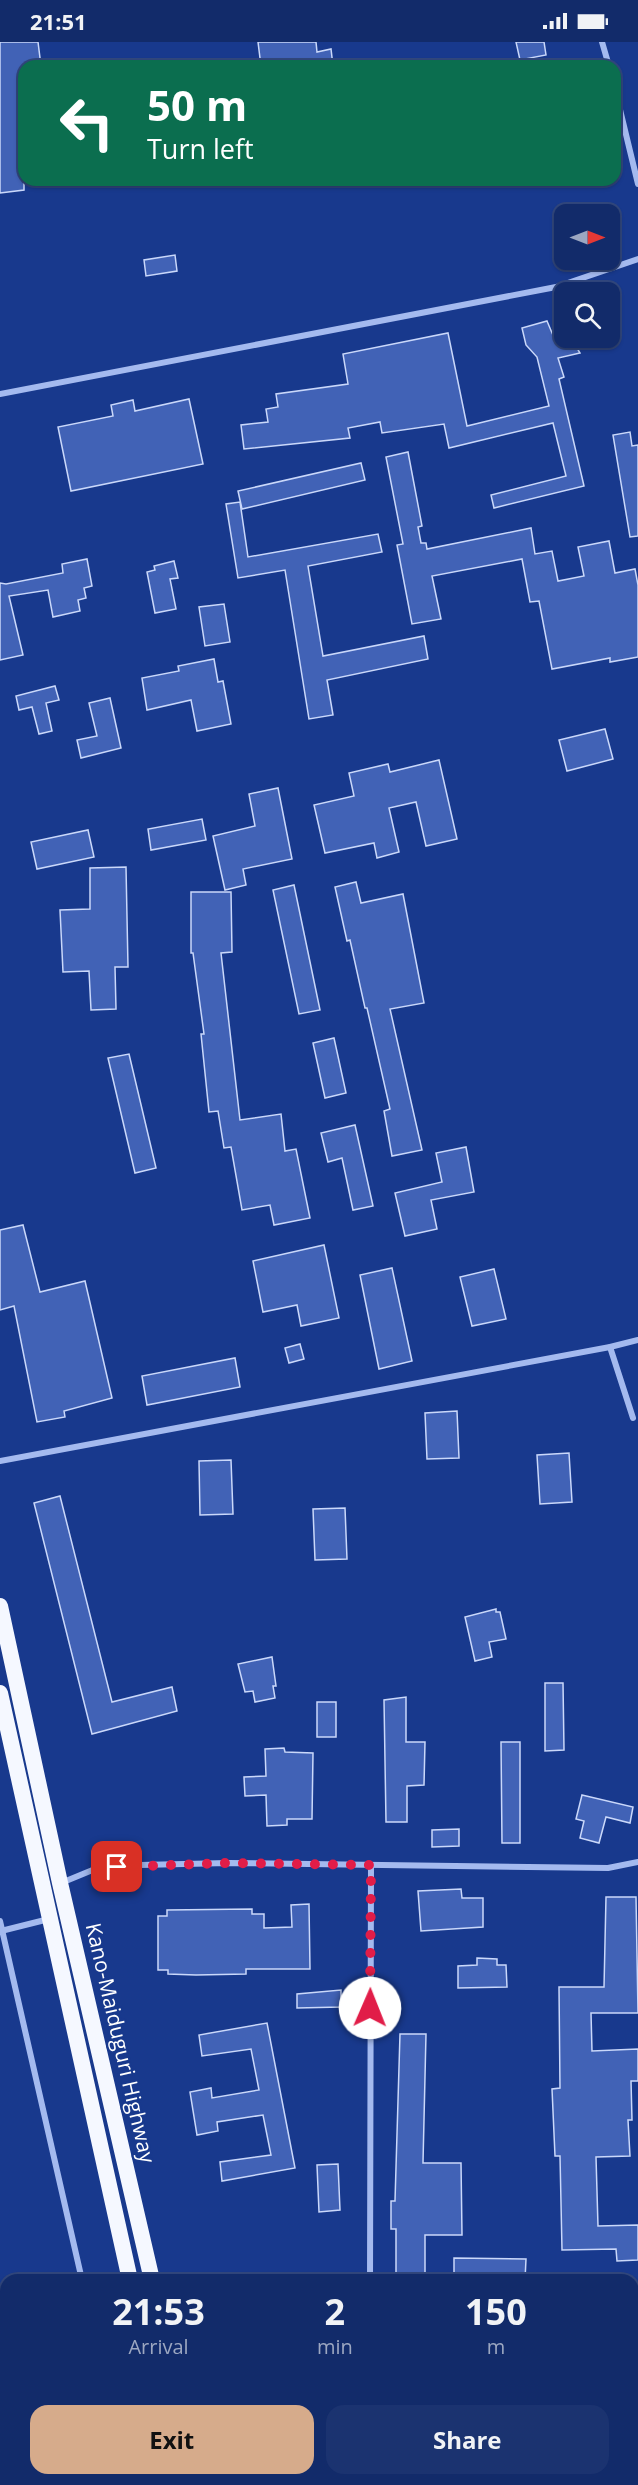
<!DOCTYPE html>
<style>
body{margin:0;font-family:"Open Sans",sans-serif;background:#1b3370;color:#f1f3f6;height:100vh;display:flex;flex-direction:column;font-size:22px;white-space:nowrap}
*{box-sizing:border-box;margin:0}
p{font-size:20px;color:#9ca7c1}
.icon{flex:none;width:33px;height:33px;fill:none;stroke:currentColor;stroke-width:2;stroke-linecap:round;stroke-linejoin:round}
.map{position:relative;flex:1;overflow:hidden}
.sheet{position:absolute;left:0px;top:2232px;width:639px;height:212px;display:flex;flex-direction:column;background:#122b6a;border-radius:18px 18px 0 0;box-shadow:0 2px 4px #0004,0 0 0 2px #31477e}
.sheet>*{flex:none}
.banner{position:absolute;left:18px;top:18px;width:603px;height:126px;border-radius:18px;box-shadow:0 2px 4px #0004,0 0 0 2px #31477e;background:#0b6e4f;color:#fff;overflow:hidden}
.needle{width:39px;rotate:90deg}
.controls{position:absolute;left:554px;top:162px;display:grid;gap:12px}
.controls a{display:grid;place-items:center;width:66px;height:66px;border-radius:12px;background:#122b6a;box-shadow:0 2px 4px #0004,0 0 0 2px #31477e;font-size:30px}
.pin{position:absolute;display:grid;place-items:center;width:51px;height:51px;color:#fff;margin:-26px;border-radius:12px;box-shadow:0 3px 9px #0006}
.me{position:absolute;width:66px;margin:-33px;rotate:1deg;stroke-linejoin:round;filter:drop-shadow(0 0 4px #0008)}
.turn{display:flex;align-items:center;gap:21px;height:126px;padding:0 30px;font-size:27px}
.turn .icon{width:78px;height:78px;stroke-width:2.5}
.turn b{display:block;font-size:42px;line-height:51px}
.eta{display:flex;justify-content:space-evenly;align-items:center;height:102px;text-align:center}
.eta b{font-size:36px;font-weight:700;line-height:42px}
.action{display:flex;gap:12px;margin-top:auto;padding:12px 30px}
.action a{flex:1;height:69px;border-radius:18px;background:#d6ab8b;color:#111;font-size:24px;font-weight:700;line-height:69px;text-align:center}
.action a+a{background:#1b3370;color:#f1f3f6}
.status{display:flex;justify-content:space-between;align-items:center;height:42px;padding:0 30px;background:#122b6a;direction:ltr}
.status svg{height:16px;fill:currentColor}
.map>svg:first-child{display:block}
.building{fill:#4162b6;stroke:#cad8fa;stroke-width:1.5}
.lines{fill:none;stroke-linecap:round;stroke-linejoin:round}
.minor{stroke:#a4baef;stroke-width:6}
.trunk{stroke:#f5f8ff;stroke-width:16}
.route{stroke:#e11d48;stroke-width:10;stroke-dasharray:0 18}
.labels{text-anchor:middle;stroke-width:4.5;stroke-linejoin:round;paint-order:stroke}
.street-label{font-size:21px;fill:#fff;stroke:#18398d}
</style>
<div class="status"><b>21:51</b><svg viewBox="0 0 49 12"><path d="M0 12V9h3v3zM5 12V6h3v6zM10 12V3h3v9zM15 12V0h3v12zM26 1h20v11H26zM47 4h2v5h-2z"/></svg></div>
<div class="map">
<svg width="638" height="2443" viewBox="0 0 638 2443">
<rect width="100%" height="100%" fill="#18398d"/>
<!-- building -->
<g class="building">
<path d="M0,0H38L41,24H24V148L0,151Z"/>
<path d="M258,0H316L317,10L331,7L333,24H261Z"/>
<path d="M516,0H544L546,13L520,18Z"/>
<path d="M175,213L177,229L146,234L144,218Z"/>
<path d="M547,279L555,298L571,296L580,311L558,316L564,335L559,337L584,444L494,466L491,453L566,434L553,381L449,406L444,382L382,391L380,380L348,386L350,396L244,407L241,383L268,380L266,367L278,365L276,352L348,342L343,312L448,291L467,384L549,364L537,315L526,303L522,286Z"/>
<path d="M189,357L203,422L71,449L58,385L113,374L111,363L133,358L135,369Z"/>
<path d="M630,390L632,404L638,403V494L630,495L613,393Z"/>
<path d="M408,410L422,484L418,485L421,501H426L427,507L531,486L535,512L552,509L558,539L584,534L578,505L609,499L615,531L635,527L638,543V615L610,620V616L552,627L539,559L530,560L522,517L432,534L441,577L412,582L397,503L403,502L386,415Z"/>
<path d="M361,421L365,438L242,467L238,449Z"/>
<path d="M240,460L248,515L378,492L382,510L308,524L323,614L424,594L428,617L327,638L333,673L309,677L285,528L238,536L226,462Z"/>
<path d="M87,517L92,544L84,546L86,556L78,558L80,569L53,575L48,548L9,554L23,613L0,618V541L6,542L63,531L62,522Z"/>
<path d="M174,519L178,536L170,537L176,567L155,571L147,530L155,528L154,524Z"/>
<path d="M224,562L230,600L205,604L199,565Z"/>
<path d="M214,617L218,640L223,639L231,682L197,689L191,658L147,668L142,636L179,629L178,624Z"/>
<path d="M55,644L59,658L46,661L52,689L39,692L32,665L19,668L16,654Z"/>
<path d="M110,656L121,706L81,716L77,698L97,694L89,661Z"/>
<path d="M605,687L613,717L567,729L559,698Z"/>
<path d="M439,718L457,797L426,804L416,760L389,766L399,810L377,816L374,801L325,811L314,763L354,754L349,731L388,722L390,730Z"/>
<path d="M278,746L292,817L243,827L246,843L225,848L213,794L255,784L249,752Z"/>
<path d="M202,777L206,798L151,808L148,787Z"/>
<path d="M88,788L94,815L37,827L31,800Z"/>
<path d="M126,825L128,925H115L116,967L91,968L89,929L63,930L60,868L90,867V826Z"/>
<path d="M356,840L361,861L403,852L424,961L390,967L422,1108L392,1114L384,1069L390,1067L367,966H365L350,898L347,899L335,845Z"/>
<path d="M294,843L320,968L299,972L273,848Z"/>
<path d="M191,850H231L232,910L221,911L240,1078L281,1072L285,1109L296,1107L310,1176L274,1183L270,1163L242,1168L231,1105L224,1106L218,1069L209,1070L201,992H204L193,911H191Z"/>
<path d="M334,996L346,1051L325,1056L313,1001Z"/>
<path d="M129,1012L156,1126L135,1131L108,1016Z"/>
<path d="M355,1083L373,1164L353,1168L342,1116L328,1120L321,1091Z"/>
<path d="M466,1105L474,1150L431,1158L437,1187L405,1194L395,1151L442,1140L436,1111Z"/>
<path d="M23,1183L40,1250L85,1239L112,1356L64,1369L65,1375L37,1380L14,1264L0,1268V1188Z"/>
<path d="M324,1203L339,1276L301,1284L297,1263L263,1270L253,1219Z"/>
<path d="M392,1226L412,1319L379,1327L360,1233Z"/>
<path d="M494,1227L506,1277L472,1284L460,1235Z"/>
<path d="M300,1302L304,1317L289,1321L285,1306Z"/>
<path d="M235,1316L240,1345L147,1363L142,1334Z"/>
<path d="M457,1369L459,1416L427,1417L425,1371Z"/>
<path d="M569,1411L572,1460L540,1462L537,1413Z"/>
<path d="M231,1418L233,1472L200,1473L199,1419Z"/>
<path d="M60,1454L112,1660L172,1645L177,1669L92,1692L34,1461Z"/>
<path d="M345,1466L347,1517L315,1518L313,1467Z"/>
<path d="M496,1567V1570H500L506,1597L489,1600L492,1615L475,1619L465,1575Z"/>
<path d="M272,1615L276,1644H273L275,1656L255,1660L253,1649L245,1650L238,1622Z"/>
<path d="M545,1641H563L564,1708L545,1709Z"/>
<path d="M406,1655V1700H425L424,1743L407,1744V1780H386L384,1658Z"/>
<rect x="317" y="1660" width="19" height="35"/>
<path d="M501,1700H520V1801H502Z"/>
<path d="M284,1706L285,1710L313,1711L312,1777H287V1783L267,1784L266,1753L245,1754L244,1735L266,1734L265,1707Z"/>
<path d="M582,1753L633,1765L630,1781L606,1775L599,1801L580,1796L584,1779L576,1777Z"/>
<path d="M459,1787V1804L432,1805V1788Z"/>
<path d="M461,1847L462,1856H483V1885L421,1889L418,1849Z"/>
<path d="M606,1855H636L638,1971H591L592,2009L638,2007V2039H631L632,2078H628L630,2114L596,2115L598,2184L638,2183V2218L617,2219L616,2207L562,2208L560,2114H555L552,2047L560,2046L559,1945H604Z"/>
<path d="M309,1862L310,1927H246V1932L196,1933L168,1932V1928H158V1874H167V1868L252,1867V1872H264V1886L292,1885L291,1863Z"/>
<path d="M477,1916L497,1917V1923H506L507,1945L458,1946V1924L477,1923Z"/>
<path d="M341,1948V1965L297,1966V1952Z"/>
<path d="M267,1981L295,2126L222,2139L220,2120L271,2113L263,2073L217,2080L218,2089L197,2093L190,2050L211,2046L212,2056L259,2048L251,2007L202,2014L199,1993Z"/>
<path d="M400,1992H426L423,2121H461L462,2193H425V2238H396V2187H391V2159H395Z"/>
<path d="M338,2122L340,2168L319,2170L317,2123Z"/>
<path d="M454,2216L526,2217L525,2238H454Z"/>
</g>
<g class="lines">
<!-- minor -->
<g class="minor">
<path d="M602,0L609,24"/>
<path d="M615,47L638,142"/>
<path d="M0,352L556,245L638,217"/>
<path d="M610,1305L633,1376"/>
<path d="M0,1419L610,1305L638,1298"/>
<path d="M61,1841L95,1827L140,1823L228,1821L608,1826L638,1820"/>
<path d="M0,1879L82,2238"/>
<path d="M1,1889L49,1877"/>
<path d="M370,2238L371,1823"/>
<path d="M128,2438L130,2443"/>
<path d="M340,2443L341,2438"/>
</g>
<!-- trunk -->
<g class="trunk">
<path d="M0,1564L60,1841L152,2238"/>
<path d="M0,1651L130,2238"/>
<path d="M174,2438L175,2443"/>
<path d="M196,2438L197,2443"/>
</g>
</g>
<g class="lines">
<!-- route -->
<path class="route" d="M117,1825L228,1821L371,1823L370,1966"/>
</g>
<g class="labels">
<!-- street labels -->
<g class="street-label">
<text transform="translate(120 2001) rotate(77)" y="7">Kano-Maiduguri Highway</text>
</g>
</g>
</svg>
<div class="controls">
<a><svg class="needle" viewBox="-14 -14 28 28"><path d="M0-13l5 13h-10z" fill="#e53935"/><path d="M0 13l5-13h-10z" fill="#9ca7c1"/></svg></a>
<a><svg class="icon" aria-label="search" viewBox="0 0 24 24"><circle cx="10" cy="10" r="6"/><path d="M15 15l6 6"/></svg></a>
</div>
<div class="pin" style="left:117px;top:1825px;background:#d93025"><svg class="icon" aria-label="arrive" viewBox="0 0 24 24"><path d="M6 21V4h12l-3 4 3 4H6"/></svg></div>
<svg class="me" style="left:370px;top:1966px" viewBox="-20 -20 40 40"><circle r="19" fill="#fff"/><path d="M0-13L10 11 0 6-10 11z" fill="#e11d48"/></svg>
<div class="banner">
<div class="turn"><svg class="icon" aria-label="left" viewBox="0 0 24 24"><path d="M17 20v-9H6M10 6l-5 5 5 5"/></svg><div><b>50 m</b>Turn left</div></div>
</div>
<section class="sheet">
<div class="eta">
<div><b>21:53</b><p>Arrival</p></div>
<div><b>2</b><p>min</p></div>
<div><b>150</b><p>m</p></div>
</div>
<div class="action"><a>Exit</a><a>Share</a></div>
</section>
</div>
